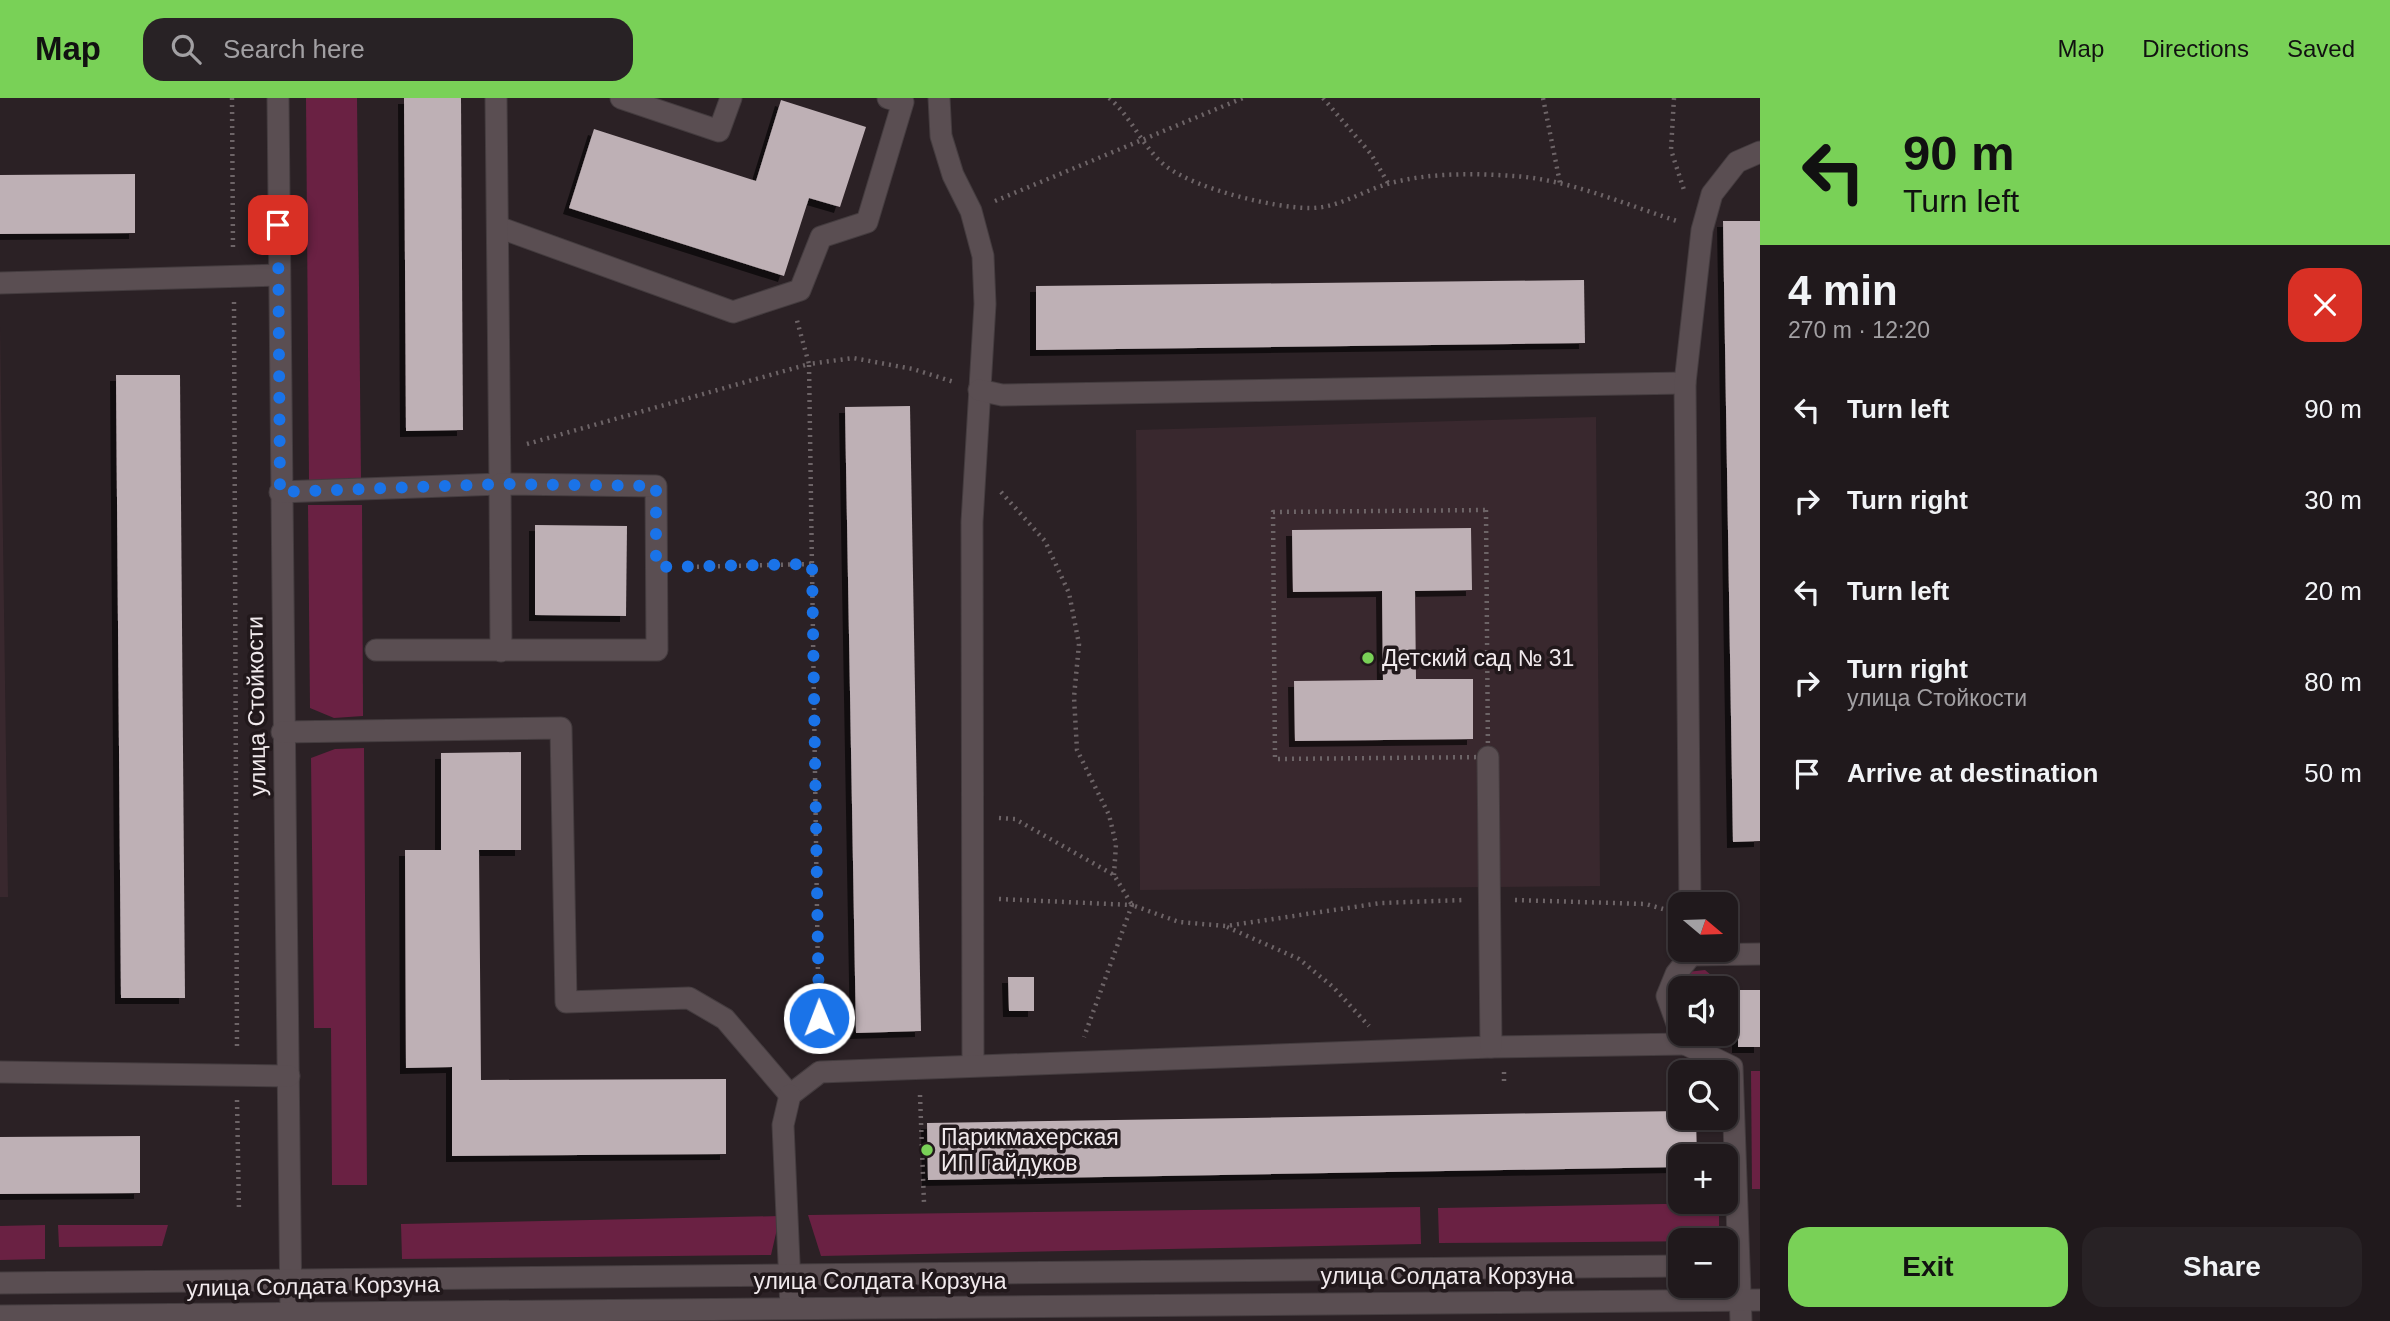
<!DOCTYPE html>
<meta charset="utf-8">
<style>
body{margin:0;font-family:Helvetica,sans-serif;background:#282225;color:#f1f3f6;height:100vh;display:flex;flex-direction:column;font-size:26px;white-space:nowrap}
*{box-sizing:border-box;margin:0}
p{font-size:23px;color:#a2a0a3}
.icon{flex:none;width:38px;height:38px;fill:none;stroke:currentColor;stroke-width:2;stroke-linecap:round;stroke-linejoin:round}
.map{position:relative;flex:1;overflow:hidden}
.details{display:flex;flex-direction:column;background:#20191c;width:630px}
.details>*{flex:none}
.top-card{background:#79d157;color:#111;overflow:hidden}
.needle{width:46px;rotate:109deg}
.tools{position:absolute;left:1668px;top:794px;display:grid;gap:14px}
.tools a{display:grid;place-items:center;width:70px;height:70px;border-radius:14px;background:#20191c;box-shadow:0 2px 5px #0004,0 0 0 2px #3d383b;font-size:35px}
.pin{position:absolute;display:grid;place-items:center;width:60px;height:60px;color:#fff;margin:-30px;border-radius:14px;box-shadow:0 4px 10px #0006}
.me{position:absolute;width:77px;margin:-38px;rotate:359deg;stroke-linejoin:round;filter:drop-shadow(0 0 5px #0008)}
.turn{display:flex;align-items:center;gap:24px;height:147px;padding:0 28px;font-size:32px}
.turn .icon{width:91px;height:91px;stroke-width:2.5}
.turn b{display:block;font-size:49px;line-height:60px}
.round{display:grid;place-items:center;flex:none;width:74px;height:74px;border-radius:21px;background:#282225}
.head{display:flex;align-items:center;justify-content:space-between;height:119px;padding:0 28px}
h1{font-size:42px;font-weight:600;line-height:52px}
.button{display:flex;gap:14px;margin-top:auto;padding:14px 28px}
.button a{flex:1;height:80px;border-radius:21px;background:#79d157;color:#111;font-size:28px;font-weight:600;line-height:80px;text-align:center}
.button a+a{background:#282225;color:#f1f3f6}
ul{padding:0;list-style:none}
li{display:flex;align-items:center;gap:21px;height:91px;padding:0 28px}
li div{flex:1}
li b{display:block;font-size:26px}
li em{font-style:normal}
header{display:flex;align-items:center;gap:42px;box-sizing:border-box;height:98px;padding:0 35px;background:#79d157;color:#111}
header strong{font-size:33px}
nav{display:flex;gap:38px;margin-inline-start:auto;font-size:24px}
.search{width:490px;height:63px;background:#282225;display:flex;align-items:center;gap:18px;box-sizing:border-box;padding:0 24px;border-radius:21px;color:#a2a0a3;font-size:26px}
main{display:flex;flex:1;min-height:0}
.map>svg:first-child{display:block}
.built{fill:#39282e}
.green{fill:#6a2143}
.building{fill:#beb0b5;filter:url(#shadow)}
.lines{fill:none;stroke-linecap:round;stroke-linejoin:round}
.minor-casing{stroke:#443c3f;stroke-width:23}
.path{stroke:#6d6467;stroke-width:4.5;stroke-dasharray:2 5;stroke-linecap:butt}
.minor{stroke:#5a4e52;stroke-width:21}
.route{stroke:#1a73e8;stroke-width:12;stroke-dasharray:0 21.6}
.poi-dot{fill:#79d157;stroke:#21181b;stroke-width:2.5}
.labels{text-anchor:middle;stroke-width:7;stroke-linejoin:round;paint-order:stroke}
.poi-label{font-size:23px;fill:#f1eaed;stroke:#21181b;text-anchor:start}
.street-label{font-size:23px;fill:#f1eaed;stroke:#21181b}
</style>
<header>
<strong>Map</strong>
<div class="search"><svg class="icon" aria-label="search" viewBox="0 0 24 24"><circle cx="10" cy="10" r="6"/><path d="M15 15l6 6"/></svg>Search here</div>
<nav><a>Map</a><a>Directions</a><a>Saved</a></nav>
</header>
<main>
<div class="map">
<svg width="1760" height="1223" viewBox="0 0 1760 1223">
<defs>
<filter id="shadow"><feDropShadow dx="-6" dy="6" stdDeviation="0" flood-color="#0009"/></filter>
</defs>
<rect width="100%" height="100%" fill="#2b2125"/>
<!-- built -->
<g class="built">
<path d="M0,227L8,799H0Z"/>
<path d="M1596,319L1600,788L1140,792L1136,332Z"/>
</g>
<!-- green -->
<g class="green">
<path d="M306,0H357L361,382L309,383Z"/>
<path d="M308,407H362L363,618L334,620L310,610Z"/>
<path d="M364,650L367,1087H332L331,930H314L311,660L335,651Z"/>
<path d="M1705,872L1718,883L1720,891H1680V907L1675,891L1687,874Z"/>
<path d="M1693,936H1722V941L1710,947L1698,944Z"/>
<path d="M1751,973H1760V1091H1752Z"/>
<path d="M1719,1105V1143L1439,1145L1438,1110Z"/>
<path d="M1420,1109L1421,1146L821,1158L808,1117Z"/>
<path d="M780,1118L771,1157L402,1161L401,1126Z"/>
<path d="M45,1127V1161L0,1162V1128Z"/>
<path d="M58,1127H168L162,1148L59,1149Z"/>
</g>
<!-- building -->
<g class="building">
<path d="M404,0H461L463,332L406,333Z"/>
<path d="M781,2L866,29L840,109L809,100L784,178L569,110L594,31L756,83Z"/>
<path d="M135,76V135L0,136V77Z"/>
<path d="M1723,123H1760V743L1733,744Z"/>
<path d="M1584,182L1585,245L1036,252V188Z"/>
<path d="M116,277H180L185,900H121Z"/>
<path d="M910,308L921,933L856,935L845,309Z"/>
<path d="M535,427L627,428L626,518L535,517Z"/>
<path d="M1471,430L1472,492L1415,493L1416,581H1473V641L1295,643L1294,583L1383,582L1382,493L1293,494L1292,432Z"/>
<path d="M521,654V752H479L481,982L726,981V1056L452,1058V969L406,970L405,752H441V655Z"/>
<path d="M1008,879H1034V913H1009Z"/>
<rect x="1738" y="892" width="22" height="57"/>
<path d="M1680,1013V1020H1696L1697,1059H1680V1069L928,1082L927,1025Z"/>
<path d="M140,1038V1095L0,1096V1039Z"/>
</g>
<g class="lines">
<defs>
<g id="minor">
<path d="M278,0C280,405 287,810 291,1215L288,1223"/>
<path d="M621,0L719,33L731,0"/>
<path d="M939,0L941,38L953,77L971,113L983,158L985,206L972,424L973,967"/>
<path d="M498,129L733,214L800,192L821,139L867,124L903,4L888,0"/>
<path d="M0,185L279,177"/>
<path d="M979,292L1002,297L1685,285"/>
<path d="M280,394L500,386L496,0"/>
<path d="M376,552H657L656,388L500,386L501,553"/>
<path d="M282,634L561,630L566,904L689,900L725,921L790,997L820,974L1491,949L1685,946"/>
<path d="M1488,659L1491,949"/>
<path d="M1690,807L1685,285L1702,132L1712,96L1737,64L1760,54"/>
<path d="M1691,852V857L1760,856"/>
<path d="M1680,934L1667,898L1676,876L1691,857"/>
<path d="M1681,936L1685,946L1732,969L1741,1223"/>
<path d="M0,974L289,978"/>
<path d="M790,997L783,1027L791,1210"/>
<path d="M0,1185L1680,1168"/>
<path d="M0,1218L1760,1202"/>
</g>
</defs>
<!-- minor casing -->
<use href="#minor" class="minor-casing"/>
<!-- path -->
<g class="path">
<path d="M232,0L233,153"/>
<path d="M1109,0C1132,19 1143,51 1167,69C1197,91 1273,110 1310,110C1340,110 1363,92 1391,85C1429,75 1473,75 1513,78C1568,81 1624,106 1677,123"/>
<path d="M1323,0L1371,56L1388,85"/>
<path d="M1543,0L1560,85"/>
<path d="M1674,0L1671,52L1684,92"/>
<path d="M995,103L1243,0"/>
<path d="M234,204L237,951"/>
<path d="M527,346L809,266L796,219"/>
<path d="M1001,394L1045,443L1069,495L1079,546L1074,599L1077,652L1109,717L1116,746L1114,777"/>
<path d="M1486,412L1488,659L1275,661L1273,414Z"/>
<path d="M683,469L812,466"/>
<path d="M999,720L1015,721L1114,777L1132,807L1179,824L1226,828L1381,805L1464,802"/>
<path d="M999,801L1132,807L1084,939"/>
<path d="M1515,802L1646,806L1663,811"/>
<path d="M1227,829L1299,861L1333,889L1369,928"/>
<path d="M1730,883L1732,941"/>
<path d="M819,948L809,266L853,260L913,271L954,284"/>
<path d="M1504,974V985"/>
<path d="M920,997L924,1105"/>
<path d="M237,1002L239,1114"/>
</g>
<!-- minor -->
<use href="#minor" class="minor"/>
</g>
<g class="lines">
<!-- route -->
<path class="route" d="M278,127L280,394L500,386L656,388V469L812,466L819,920"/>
</g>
<!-- markers -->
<g class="poi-dot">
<circle cx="1368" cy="560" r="7"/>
<circle cx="927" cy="1052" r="7"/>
</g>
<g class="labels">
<!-- poi labels -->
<g class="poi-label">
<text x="1382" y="568">Детский сад № 31</text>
<text x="941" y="1047">Парикмахерская<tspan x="941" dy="26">ИП Гайдуков</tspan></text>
</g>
<!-- street labels -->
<g class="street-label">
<text transform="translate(256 608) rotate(-91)" y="8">улица Стойкости</text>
<text x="1447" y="1186">улица Солдата Корзуна</text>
<text x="880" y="1191">улица Солдата Корзуна</text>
<text transform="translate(313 1188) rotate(-1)" y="8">улица Солдата Корзуна</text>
</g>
</g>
</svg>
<div class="tools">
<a><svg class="needle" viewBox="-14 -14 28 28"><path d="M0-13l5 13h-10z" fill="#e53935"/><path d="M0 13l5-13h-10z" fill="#a2a0a3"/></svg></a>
<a><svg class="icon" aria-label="sound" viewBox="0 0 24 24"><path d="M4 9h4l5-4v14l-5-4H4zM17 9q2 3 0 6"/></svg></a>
<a><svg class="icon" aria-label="search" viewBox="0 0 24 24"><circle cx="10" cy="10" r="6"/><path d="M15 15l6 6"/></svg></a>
<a>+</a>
<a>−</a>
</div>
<div class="pin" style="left:278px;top:127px;background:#d93025"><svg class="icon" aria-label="arrive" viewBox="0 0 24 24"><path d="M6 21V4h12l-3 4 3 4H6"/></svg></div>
<svg class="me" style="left:819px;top:920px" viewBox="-20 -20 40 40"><circle r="17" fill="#1a73e8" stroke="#fff" stroke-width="3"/><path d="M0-11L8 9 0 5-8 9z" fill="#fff"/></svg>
</div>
<section class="details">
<div class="top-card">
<div class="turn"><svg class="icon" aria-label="left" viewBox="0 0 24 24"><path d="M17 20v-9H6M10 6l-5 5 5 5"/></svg><div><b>90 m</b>Turn left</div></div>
</div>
<div class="head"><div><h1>4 min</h1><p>270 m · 12:20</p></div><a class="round" style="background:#d93025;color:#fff"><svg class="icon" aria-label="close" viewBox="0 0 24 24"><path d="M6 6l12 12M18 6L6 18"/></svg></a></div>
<ul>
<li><svg class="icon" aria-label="left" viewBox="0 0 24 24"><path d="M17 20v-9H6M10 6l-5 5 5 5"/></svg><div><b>Turn left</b></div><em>90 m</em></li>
<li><svg class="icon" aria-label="right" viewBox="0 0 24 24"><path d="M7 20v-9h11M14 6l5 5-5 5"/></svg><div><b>Turn right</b></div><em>30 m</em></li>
<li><svg class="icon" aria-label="left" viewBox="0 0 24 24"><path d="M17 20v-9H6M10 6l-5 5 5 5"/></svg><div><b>Turn left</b></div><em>20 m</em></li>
<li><svg class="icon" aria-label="right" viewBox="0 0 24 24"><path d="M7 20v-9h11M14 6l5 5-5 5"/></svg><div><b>Turn right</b><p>улица Стойкости</p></div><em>80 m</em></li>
<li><svg class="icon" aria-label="arrive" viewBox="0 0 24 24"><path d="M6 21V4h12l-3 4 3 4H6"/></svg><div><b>Arrive at destination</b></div><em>50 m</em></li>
</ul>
<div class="button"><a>Exit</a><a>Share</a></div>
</section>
</main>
